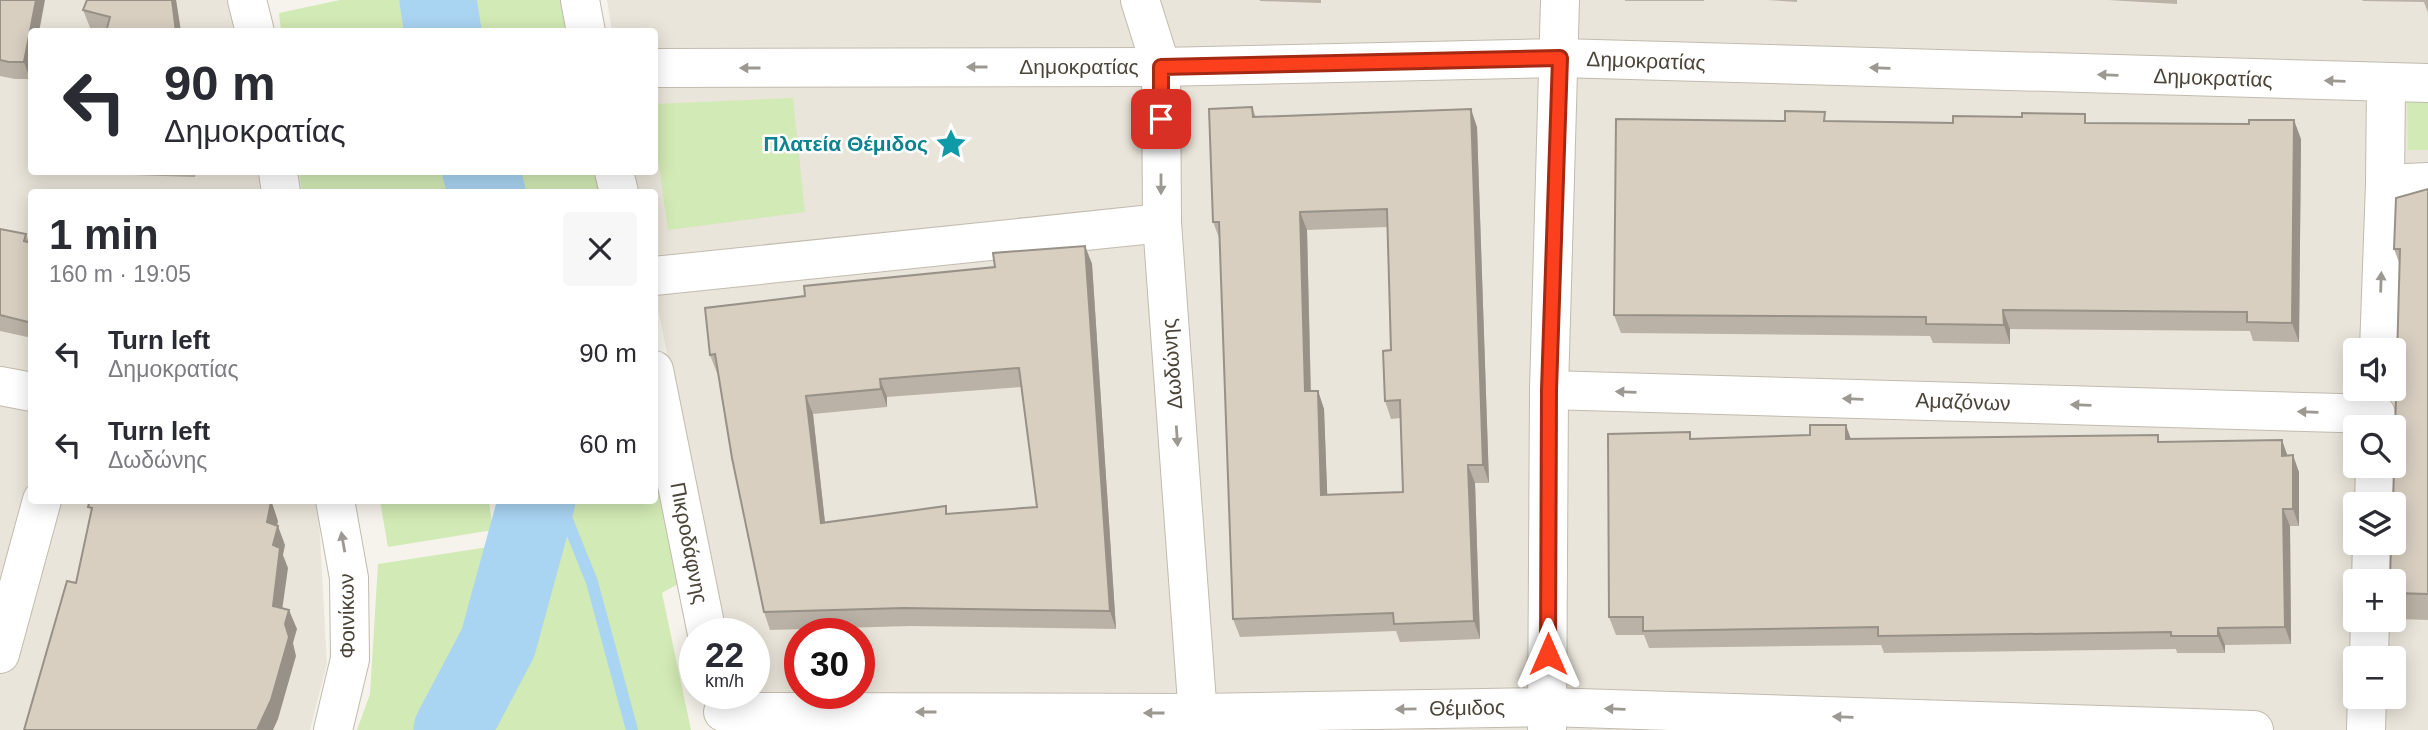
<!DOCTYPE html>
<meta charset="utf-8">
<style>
body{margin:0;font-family:Arial,sans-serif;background:#f7f7f7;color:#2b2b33;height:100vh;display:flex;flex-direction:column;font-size:26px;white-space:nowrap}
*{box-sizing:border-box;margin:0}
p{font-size:23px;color:#7c7c81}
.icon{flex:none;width:38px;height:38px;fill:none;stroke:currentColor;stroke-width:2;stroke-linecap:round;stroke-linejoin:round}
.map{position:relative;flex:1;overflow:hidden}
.drawer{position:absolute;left:28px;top:189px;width:630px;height:315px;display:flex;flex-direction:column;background:#fff;border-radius:7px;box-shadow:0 4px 18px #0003}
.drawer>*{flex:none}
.hud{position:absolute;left:28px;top:28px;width:630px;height:147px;border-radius:7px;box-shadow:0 4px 18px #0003;background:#fff;color:#2b2b33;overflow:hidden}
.buttons{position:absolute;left:2343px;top:338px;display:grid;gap:14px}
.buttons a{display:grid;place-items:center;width:63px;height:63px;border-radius:7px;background:#fff;box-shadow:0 4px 18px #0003;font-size:35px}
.speed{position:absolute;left:679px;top:618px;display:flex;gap:14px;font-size:35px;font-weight:700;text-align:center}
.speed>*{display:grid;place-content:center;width:91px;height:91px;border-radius:50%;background:#fff;box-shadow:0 4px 18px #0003;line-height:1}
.speed small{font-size:18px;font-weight:400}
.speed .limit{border:10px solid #d22;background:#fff;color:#111}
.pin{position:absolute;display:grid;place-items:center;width:60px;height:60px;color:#fff;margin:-30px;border-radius:14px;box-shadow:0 4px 10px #0006}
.me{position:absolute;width:77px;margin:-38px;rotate:0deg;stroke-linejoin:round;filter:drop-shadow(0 0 5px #0008)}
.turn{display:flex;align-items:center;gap:24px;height:147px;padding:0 21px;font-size:32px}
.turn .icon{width:91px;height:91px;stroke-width:2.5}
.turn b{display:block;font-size:49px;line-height:60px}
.round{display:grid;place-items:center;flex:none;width:74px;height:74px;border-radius:7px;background:#f7f7f7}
.headline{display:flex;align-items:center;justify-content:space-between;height:119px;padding:0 21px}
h1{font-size:42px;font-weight:600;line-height:52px}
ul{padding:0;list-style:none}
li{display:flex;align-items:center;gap:21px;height:91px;padding:0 21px}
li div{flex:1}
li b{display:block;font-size:26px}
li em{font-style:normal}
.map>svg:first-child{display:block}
.residential{fill:#eae5da;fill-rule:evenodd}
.green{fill:#d2eab5}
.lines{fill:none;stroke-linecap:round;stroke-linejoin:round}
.stream{stroke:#a9d4f2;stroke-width:12}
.river{stroke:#a9d4f2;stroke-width:77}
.minor-casing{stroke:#c2bbae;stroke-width:40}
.minor{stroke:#fff;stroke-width:38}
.wall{fill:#bab2a6;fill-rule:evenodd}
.shaded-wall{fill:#979187}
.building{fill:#d8cfc1;stroke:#979187;stroke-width:2;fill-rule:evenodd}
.oneway{fill:#9c9892}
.route-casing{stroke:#a42913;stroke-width:18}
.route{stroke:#fc3f1d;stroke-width:12}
.labels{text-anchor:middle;stroke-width:5;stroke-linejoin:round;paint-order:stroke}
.street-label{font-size:21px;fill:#4b4439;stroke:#fff}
.culture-label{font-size:21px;font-weight:bold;fill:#0d838f;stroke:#fff;text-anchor:end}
</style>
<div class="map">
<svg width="2428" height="730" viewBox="0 0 2428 730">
<rect width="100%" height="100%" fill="#f6f3ec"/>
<!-- residential -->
<g class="residential">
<path d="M0,0H229L234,31L32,32V172H258L261,192H32V500L318,501L327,664L310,730H0Z"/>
<path d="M607,0H2428V730H745L754,693V634L725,633L655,295L654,192H638L635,172H654V32L612,31ZM2356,350H2394V388H2356ZM2356,427H2394V466H2356ZM2356,504H2394V542H2356ZM2356,581H2394V620H2356ZM800,634H859V693H800ZM2356,658H2394V696H2356Z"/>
</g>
<!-- green -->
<g class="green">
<path d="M340,0H561L567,31H281L279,13Z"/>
<path d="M793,98L805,212L668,230L655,138V104Z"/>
<path d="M2407,100H2428V150H2408Z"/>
<path d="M299,172H597L601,192H302Z"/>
<path d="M655,464L678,584L662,593L691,730H357L370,694L378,564L495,546L502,527L498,501L654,500Z"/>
<path d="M380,501H489L493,530L388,547Z"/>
</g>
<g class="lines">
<!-- stream -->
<path class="stream" d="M559,500L592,582L632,730"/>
<!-- river -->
<g class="river">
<path d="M438,0L443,32"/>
<path d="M481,172L487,192"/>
<path d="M452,730L498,643L537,500"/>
</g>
<defs>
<g id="minor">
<path d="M247,0L255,32"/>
<path d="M580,0L586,32"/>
<path d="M1140,0L1161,67L1162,223L1199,730"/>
<path d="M654,68L1161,67L1560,58L2428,83"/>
<path d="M278,172L281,192"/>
<path d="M614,172L619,192"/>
<path d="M2385,184L2428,182"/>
<path d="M654,276L1162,223"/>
<path d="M2379,350L2385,184L2386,83"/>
<path d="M654,370L707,634"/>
<path d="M0,386L32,392"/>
<path d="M1549,390L2376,414"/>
<path d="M2374,504L2375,466"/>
<path d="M2371,581L2372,542"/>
<path d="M0,654L42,500"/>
<path d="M2369,658L2370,620"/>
<path d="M723,712L1198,713L1548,707L2254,730"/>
<path d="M333,730L350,659L349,578L335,500"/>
<path d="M1547,730L1549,390L1560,0"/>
<path d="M2366,730L2367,696"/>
</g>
</defs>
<!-- minor casing -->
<use href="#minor" class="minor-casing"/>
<!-- minor -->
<use href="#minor" class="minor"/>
</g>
<!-- wall -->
<g class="wall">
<path d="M0,0L32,32V73L30,79H15L0,76Z"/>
<path d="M87,0H176L181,32H96L91,30L83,10Z"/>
<path d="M1260,0H1321V3L1260,1Z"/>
<rect x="1625" y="0" width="79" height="1"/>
<path d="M1767,0H1797V2Z"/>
<path d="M2108,0H2177V4Z"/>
<path d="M2362,0H2428V13L2424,2L2363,1Z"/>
<path d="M1252,107L1256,117L1477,127L1489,483H1475L1480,639L1400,642L1396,631L1240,637L1233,619L1220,240L1213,222ZM1387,227L1391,350L1385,401L1391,419L1401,418L1403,492L1327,495L1324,409L1318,391H1311L1307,230Z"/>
<path d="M1828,121L2089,123L2301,139L2299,342L2253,341L2250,331L2010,329V344L1933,343L1930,336L1621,333L1614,315Z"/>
<path d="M73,172H196L195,177L73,173Z"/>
<path d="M2428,189V620L2399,619L2394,604V581L2400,265L2394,249Z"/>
<path d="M0,229L26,234L29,242L32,243V338L0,331Z"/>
<path d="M1085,246L1092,264L1116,629L911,626L770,630L764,612L718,373H717L710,355L805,296L995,267ZM1021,387L1037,507L949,514L825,522L813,414L887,407V397Z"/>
<path d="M1692,439L2161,442L2288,455L2299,472V526H2290L2291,644L2225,645V653H2177L2176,649L1884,653L1881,645L1649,648L1644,635H1616L1609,617Z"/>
</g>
<!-- shaded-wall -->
<g class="shaded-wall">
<path d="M36,0H45L39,32H32V73L30,79L24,62Z"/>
<path d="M172,0H176L181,32H176Z"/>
<path d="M1471,109L1477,127L1489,483L1483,465Z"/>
<path d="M2294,120L2301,139L2299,342L2292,323Z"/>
<path d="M1300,212L1307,230L1311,409L1305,391Z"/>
<path d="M1085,246L1092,264L1116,629L1110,611Z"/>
<path d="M2003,310L2010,329V344L2004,325Z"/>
<path d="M880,379L887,397V407L881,389Z"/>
<path d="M1318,391L1324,409L1328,513L1321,495Z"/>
<path d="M806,396L813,414L827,541L821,523Z"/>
<path d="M1846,425L1852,442L1846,439Z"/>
<path d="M2282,440L2288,457L2282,456Z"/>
<path d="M2293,455L2299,472V526L2293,509Z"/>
<path d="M1468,465L1475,483L1480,639L1474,621Z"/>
<path d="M262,500H271L278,521L274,541L267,522Z"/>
<path d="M2283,509L2290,526L2291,644L2285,627Z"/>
<path d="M278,526L285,545L283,555L288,568L280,625L273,606V545Z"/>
<path d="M289,610L297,629L293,643L296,656L278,719L273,730H257Z"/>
<path d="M2218,628L2225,645V653L2218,636Z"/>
</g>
<!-- building -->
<g class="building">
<path d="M0,0H36L24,62H9L0,60Z"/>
<path d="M87,0H172L176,32H106L110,17L83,10Z"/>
<path d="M1252,107L1253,117L1471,109L1483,465H1468L1474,621L1394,624L1393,613L1233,619L1219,222H1213L1209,109ZM1387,209L1391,350L1383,351L1385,401L1400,400L1403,492L1321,495L1318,391H1305L1300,212Z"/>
<path d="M1785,111L1825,112L1824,121L1953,123V116L2022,117V113L2085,114V123L2249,124V120H2294L2292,323L2247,322V312L2003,310L2004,325L1926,324V317L1614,315L1616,119L1785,121Z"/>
<path d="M2428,189V594L2394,593V581H2390L2391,542H2394V504H2393L2400,249H2394L2396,198Z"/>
<path d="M0,229L26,234L24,241L32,243V323L0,315Z"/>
<path d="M1085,246L1110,611L904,608L764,612L732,458L715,354L710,355L705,308L805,296L804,286L995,267L993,253ZM1019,368L1037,507L946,514V506L821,523L806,396L881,389L880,379Z"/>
<path d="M1810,425H1846V439L2158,435V442L2282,440V456L2293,455V509H2283L2285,627L2218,628V636H2171V632L1878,636V627L1643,631V617H1609L1608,434L1690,432V439L1810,435Z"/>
<path d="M90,500H265L271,502L267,522L278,526L273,545L280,548L273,606L289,610L285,624L289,637L271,700L257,730H24L67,581L76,583L92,508L88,507Z"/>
</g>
<!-- one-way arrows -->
<defs><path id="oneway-solid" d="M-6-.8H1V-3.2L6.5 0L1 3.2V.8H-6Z" transform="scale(1.75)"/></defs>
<g class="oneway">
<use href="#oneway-solid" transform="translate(977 67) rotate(180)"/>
<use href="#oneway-solid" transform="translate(750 68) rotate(180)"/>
<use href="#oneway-solid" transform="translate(1880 68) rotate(-178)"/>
<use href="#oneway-solid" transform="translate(2108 75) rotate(-178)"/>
<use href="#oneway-solid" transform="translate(2335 81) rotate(-178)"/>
<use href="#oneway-solid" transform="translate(1161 184) rotate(90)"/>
<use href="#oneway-solid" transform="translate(2381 282) rotate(-88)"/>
<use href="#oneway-solid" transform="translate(1626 392) rotate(-178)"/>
<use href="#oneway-solid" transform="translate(1853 399) rotate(-178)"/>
<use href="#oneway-solid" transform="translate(2081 405) rotate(-178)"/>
<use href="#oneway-solid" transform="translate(2308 412) rotate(-178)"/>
<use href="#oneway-solid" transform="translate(1177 436) rotate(86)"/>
<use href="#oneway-solid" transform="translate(343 542) rotate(-100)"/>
<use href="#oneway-solid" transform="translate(1406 709) rotate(179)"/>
<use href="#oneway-solid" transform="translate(1615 709) rotate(-178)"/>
<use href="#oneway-solid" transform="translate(926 712) rotate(-180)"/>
<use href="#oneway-solid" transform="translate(1154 713) rotate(-180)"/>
<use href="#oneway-solid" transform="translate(1843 717) rotate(-178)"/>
</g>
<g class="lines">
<defs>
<path id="route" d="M1161,119V67L1560,58L1549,390L1548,654"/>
</defs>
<!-- route casing -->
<use href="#route" class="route-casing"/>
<!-- route -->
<use href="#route" class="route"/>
</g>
<!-- icons -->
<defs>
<symbol id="sight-bare" viewBox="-9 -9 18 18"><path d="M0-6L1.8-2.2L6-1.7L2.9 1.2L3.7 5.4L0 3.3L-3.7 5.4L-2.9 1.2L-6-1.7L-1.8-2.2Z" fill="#0f9aa8" stroke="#fff" stroke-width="2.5" paint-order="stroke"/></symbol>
</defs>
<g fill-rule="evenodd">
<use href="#sight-bare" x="929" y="122" width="44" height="44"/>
</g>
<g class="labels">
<!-- street labels -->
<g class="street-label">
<text transform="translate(1646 61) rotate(2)" y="7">Δημοκρατίας</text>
<text x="1079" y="74">Δημοκρατίας</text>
<text transform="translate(2213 78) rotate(2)" y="7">Δημοκρατίας</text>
<text transform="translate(1172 364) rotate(-94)" y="7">Δωδώνης</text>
<text transform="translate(1963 402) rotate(2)" y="7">Αμαζόνων</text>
<text transform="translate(689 543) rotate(79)" y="7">Πικροδάφνης</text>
<text transform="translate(347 616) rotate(-91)" y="7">Φοινίκων</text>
<text transform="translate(1467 708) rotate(-1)" y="7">Θέμιδος</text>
</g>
<!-- culture labels -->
<g class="culture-label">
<text x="928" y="151">Πλατεία Θέμιδος</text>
</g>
</g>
</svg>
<div class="buttons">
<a><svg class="icon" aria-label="sound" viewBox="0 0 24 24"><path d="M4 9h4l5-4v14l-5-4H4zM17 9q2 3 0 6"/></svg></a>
<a><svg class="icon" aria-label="search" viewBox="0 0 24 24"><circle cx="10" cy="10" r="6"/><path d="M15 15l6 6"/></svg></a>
<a><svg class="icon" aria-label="layers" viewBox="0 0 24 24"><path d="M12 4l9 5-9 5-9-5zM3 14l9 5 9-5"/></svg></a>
<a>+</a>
<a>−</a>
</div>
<div class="speed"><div>22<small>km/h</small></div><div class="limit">30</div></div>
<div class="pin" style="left:1161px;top:119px;background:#d93025"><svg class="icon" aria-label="arrive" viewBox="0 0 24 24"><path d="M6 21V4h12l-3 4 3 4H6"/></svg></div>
<svg class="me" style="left:1548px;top:654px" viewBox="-20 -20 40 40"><path d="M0-17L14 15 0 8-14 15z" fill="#fc3f1d" stroke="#fff" stroke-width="4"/></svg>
<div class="hud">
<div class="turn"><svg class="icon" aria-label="left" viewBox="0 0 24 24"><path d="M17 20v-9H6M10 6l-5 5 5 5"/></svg><div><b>90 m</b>Δημοκρατίας</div></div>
</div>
<section class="drawer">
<div class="headline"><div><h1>1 min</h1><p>160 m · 19:05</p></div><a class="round"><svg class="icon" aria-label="close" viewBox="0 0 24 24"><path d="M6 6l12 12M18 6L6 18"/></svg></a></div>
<ul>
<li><svg class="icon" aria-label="left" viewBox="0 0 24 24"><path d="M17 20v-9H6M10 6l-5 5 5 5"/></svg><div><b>Turn left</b><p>Δημοκρατίας</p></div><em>90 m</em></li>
<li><svg class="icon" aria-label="left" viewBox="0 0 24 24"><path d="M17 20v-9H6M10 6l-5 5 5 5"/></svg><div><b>Turn left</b><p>Δωδώνης</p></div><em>60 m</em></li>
</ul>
</section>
</div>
